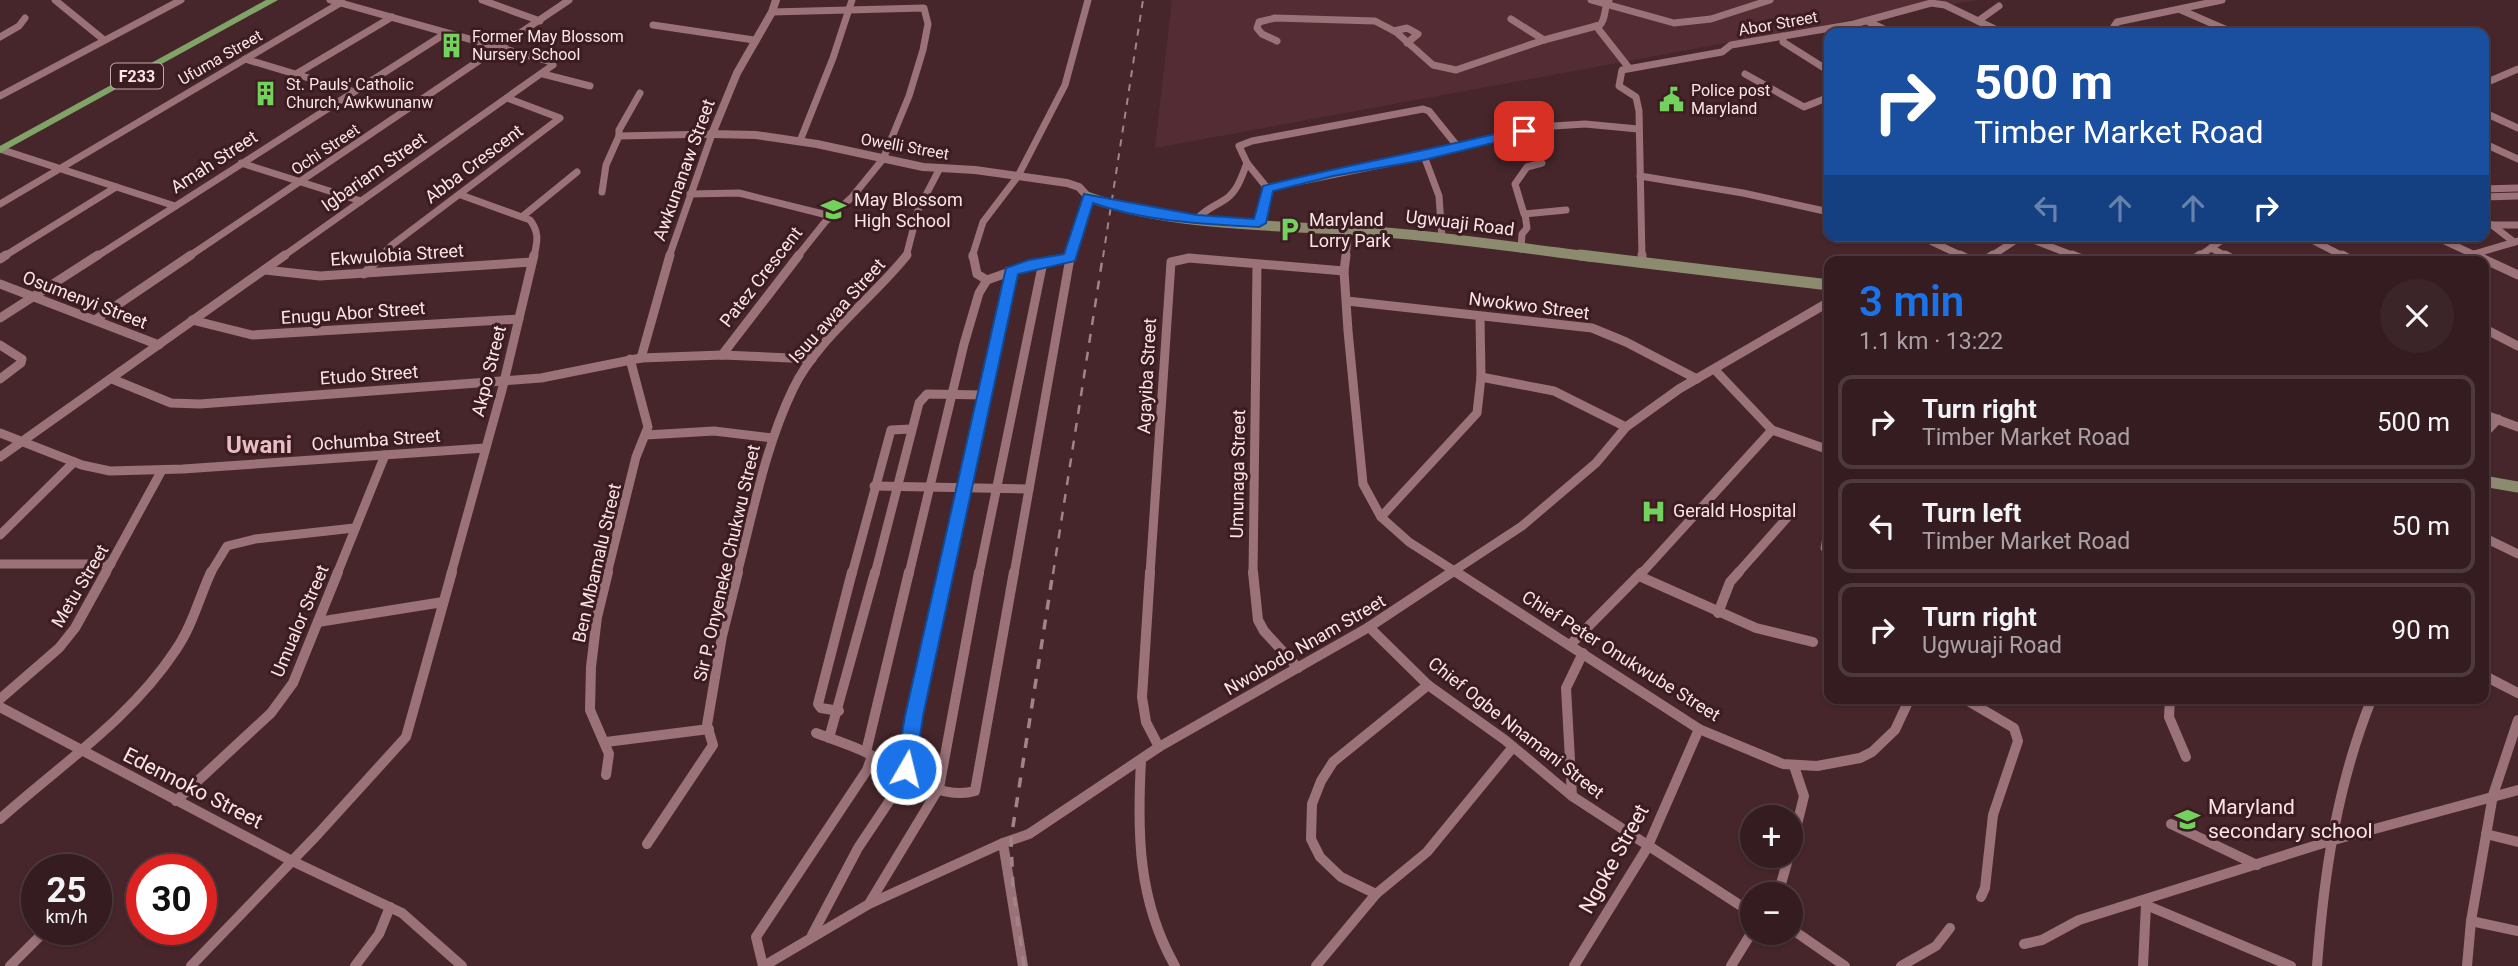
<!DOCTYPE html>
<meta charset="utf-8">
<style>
body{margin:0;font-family:Roboto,sans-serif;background:#3c2529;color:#f1f3f6;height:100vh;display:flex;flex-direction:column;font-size:26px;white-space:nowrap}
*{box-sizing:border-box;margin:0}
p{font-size:23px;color:#a9a1a5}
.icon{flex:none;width:38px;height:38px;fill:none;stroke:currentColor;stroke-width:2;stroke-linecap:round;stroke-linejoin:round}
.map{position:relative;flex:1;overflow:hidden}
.panel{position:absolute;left:1824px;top:256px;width:665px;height:448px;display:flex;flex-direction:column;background:#341c20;border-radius:14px;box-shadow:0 2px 5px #0004,0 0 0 2px #4e3a3e}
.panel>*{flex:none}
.banner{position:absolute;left:1824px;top:28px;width:665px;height:214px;border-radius:14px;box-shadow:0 2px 5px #0004,0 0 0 2px #4e3a3e;background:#1a4fa0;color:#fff;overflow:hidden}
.controls{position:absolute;left:1740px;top:805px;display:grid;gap:14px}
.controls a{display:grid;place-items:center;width:63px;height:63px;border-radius:50%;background:#341c20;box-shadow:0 2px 5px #0004,0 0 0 2px #4e3a3e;font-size:35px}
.speed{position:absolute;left:21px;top:854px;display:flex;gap:14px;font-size:35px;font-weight:700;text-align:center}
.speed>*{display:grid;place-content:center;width:91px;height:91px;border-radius:50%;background:#341c20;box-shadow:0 2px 5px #0004,0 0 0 2px #4e3a3e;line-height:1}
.speed small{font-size:18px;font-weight:400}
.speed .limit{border:10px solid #d22;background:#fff;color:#111}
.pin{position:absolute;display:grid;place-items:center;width:60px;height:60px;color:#fff;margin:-30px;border-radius:14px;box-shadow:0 4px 10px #0006}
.me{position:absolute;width:77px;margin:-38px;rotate:8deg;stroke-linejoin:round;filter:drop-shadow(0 0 5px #0008)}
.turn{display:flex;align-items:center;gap:24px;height:147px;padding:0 35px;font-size:32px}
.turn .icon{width:91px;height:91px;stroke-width:2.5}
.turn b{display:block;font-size:49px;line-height:60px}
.lanes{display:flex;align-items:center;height:66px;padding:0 35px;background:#0003;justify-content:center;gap:35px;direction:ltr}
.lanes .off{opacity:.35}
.round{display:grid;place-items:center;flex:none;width:74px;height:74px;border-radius:37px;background:#3c2529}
.summary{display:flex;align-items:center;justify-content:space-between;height:119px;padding:0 35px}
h1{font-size:42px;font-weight:600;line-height:52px;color:#1a73e8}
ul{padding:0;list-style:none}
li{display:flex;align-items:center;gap:21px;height:94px;margin:0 14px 10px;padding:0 21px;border:4px solid #4e3a3e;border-radius:14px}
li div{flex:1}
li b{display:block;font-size:26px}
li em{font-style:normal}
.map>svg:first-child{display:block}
.built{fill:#542d34}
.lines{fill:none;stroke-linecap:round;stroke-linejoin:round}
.minor-far2{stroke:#9a7277;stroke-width:7}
.minor-far1{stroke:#9a7277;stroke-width:9}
.minor{stroke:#9a7277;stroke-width:10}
.tertiary{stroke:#9a7277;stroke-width:8}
.secondary-far1{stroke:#8d8b6f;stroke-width:10}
.secondary{stroke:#8d8b6f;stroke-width:11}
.primary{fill:#80a367;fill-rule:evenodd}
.rail-far2{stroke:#a08488;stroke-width:2;stroke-dasharray:7 7;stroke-linecap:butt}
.rail-far1{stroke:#a08488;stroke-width:2.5;stroke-dasharray:9 9;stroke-linecap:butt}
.rail{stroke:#a08488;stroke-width:3.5;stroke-dasharray:10 10;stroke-linecap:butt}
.route{fill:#1a73e8;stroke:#114b97;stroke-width:2}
.labels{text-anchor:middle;stroke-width:6;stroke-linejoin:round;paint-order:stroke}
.far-street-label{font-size:16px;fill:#fbe4e7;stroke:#3b1c21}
.far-poi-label{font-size:16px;fill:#fbe4e7;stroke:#3b1c21;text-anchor:start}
.shield{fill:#3b1c21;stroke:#c1a8ac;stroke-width:2}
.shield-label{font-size:16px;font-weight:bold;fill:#fbe4e7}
.street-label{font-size:18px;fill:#fbe4e7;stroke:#3b1c21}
.poi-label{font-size:18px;fill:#fbe4e7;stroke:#3b1c21;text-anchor:start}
.near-street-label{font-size:21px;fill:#fbe4e7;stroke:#3b1c21}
.near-poi-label{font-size:21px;fill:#fbe4e7;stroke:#3b1c21;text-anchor:start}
.district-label{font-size:24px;font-weight:bold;fill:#e9bec3;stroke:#3b1c21}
</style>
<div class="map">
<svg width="2518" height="966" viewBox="0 0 2518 966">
<rect width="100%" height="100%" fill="#46262b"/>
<!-- built -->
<path class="built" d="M1172,0H1978L1862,18L1155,148Z"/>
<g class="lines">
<!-- minor-far2 -->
<g class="minor-far2">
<path d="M55,0L104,40"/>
<path d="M482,0L540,21"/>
<path d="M1591,0L1674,23L1711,19L1770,0"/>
<path d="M2181,10L2234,33"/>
<path d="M772,12L924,8L928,24L923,50L909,96L883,159L852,197L825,222L797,257"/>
<path d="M1511,19L1544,40"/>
<path d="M1867,21L1892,33"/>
<path d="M1978,21L1999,6"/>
<path d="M653,25L754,40"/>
<path d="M1596,26L1629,68"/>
<path d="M1394,31L1407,28L1418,34L1407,43"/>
<path d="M2120,33L2113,28L2117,22L2222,0"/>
<path d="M1783,36V42L1829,71"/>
<path d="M0,37L19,26L25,18"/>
<path d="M1277,41L1262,34L1257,28L1259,22L1275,18L1375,21L1396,32L1433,65L1456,70L1544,40L1600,25C1607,17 1603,8 1609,0"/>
<path d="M245,59L352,91"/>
<path d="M296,74L392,17"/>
<path d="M543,74L590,86"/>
<path d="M1745,74L1804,107L1829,97"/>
<path d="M2483,84L2518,69"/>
<path d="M640,93L619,130V136L712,134L669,257"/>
<path d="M0,96L181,0"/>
<path d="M2483,112L2518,128"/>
<path d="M800,141L833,58L852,0"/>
<path d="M2483,143L2518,159"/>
<path d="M0,149L175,206"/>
<path d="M1424,156L1439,196L1442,238"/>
<path d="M241,163L361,201"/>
<path d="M1247,163L1268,189"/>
<path d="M1542,163L1527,167L1515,184L1524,214L1566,210"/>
<path d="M1640,176L1743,193L1829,212"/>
<path d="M2483,189L2518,188"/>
<path d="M602,192L606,165L619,136"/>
<path d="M690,194L739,193L831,216"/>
<path d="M461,195L530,220C540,233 537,242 534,257"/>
<path d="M2483,197L2518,196"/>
<path d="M0,204L342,2"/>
<path d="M523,216L577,172"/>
<path d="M1197,219C1205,210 1211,208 1221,202C1237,194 1241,178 1247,163L1239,146L1252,141L1423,109L1429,111L1458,147"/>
<path d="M1259,223L1268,189L1287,184L1424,156L1537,127L1585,124L1638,129"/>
<path d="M2483,225H2518"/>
<path d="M2492,225L2514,242"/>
<path d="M1920,236L1964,257"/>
<path d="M2023,236L2077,257"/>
<path d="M2304,236L2345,257"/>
<path d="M2434,236L2479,257"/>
<path d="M2211,248L2228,257"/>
<path d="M1521,249L1522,234L1527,228L1525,214"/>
<path d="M2474,254L2518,241"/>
<path d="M3,257L116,187"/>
<path d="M96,257L446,33"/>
<path d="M188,257L569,0"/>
<path d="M282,257L553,65L551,62L330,0"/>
<path d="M380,257L392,245L560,118L507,98"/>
<path d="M906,257L918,210L940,168"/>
<path d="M972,257L983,222L1018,176L1065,85L1088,0"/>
<path d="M1070,257L1088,197"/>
<path d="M1346,257L1349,230"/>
<path d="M1642,257L1639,111L1636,97L1619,86L1622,70L1722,52L1731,45L1854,24L1931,3L1945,5L2003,33"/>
<path d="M1990,257L2022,236"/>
<path d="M2198,257L2228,236"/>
</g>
<!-- minor-far1 -->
<g class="minor-far1">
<path d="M973,255L977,274L987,280L1029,265L1070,258L1071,255"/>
<path d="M1346,255L1344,271L1348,331L1363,484L1381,517L1409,542L1459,574"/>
<path d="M1642,255V263"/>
<path d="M1960,255L1972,261"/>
<path d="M2072,255L2087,261"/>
<path d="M2225,255L2236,261"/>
<path d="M2342,255L2353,261"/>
<path d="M2475,255L2518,275"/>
<path d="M0,259L6,255"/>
<path d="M1984,261L1993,255"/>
<path d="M2192,261L2200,255"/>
<path d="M265,270L320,276L532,262"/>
<path d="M364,274L382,255"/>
<path d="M0,284L159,345"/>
<path d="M1347,301L1592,328L1626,342L1697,379"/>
<path d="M0,318L98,255"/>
<path d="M95,320L191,255"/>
<path d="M192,320L252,335L519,319"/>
<path d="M2483,328L2518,346"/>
<path d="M0,345L22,359L21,363L0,379"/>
<path d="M722,355L799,255"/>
<path d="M641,358L670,255"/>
<path d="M1715,370L1772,430L1829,450"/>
<path d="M1481,377L1554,391L1626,427"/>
<path d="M112,379L171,403L200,404L541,378L641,358L722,355L812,359"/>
<path d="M2483,414L2518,427"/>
<path d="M0,433L82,465L110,471L183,469L485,448"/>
<path d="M646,435L714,431L773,438"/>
<path d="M2483,435L2498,419"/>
<path d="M0,457L285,255"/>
<path d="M874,486L1029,489"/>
<path d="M1381,517L1477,413L1481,377L1480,317"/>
<path d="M0,535L74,462"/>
<path d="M2483,537L2518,554"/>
<path d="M1825,548L1829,527"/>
<path d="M0,564H111"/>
<path d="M105,574L162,470"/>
<path d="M210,574L227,546L255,539L354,528"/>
<path d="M337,574L385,455"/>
<path d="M451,574L502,390L534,255"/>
<path d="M607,574L636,457L648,427L630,359"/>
<path d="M737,574C753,513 765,447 793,389C816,340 873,298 907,255"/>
<path d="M852,574L891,430L911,429"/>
<path d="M875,574L919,403L927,394L984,395"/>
<path d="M909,574L964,344L979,293L987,280"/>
<path d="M945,574L1011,271"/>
<path d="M979,574L1043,262"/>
<path d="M1014,574L1070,258"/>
<path d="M1150,574L1171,262L1189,258L1344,271"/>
<path d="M1253,574L1257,265"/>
<path d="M1449,574L1522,526L1596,463L1626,427L1679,389L1829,302"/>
<path d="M1641,574L1772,430"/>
<path d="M1737,574L1793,511"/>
</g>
<!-- minor -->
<g class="minor">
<path d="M1150,572L1142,697L1146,722L1159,747"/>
<path d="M1253,572L1258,620L1264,631L1298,668"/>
<path d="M1456,572L1699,729L1783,764L1817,766L1860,758L1872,752L1895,730L1910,698"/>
<path d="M1639,576L1756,628L1813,642"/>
<path d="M1718,613L1730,582L1739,572"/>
<path d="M318,622L443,602"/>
<path d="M1369,627L1428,685L1505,740L1572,796L1752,913"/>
<path d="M1571,644L1642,572"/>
<path d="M2483,675L2518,693"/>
<path d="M1963,698L2014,728L2018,741L1993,815L1985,888L1981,897"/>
<path d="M2170,698L2169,717L2186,757"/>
<path d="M0,699L59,648L75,628L106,572"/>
<path d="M0,707L292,861L402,913L462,966"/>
<path d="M839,711L821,708L818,704L852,572"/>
<path d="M816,733C832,739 848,744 863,751C895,766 937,802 975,791L1014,572"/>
<path d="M829,738L875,572"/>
<path d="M606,742L709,729"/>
<path d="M866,752L909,572"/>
<path d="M1141,761C1137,834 1138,901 1175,966"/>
<path d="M606,775L609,754L590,710L591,667L597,617L608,572"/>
<path d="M1572,796L1566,688L1583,653"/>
<path d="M176,801L271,713L293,683L338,572"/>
<path d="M0,819C59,766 131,718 175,651C192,627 199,598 211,572"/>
<path d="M2171,824L2257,865"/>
<path d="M2486,834L2518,842"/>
<path d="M1003,843L1023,966"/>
<path d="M647,844L713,745L707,725L722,636L738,572"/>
<path d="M1790,853L1804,796L1794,766"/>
<path d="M1376,894L1341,877L1320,857L1311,839L1312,804L1321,781L1333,762L1428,685"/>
<path d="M1778,894L1789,856"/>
<path d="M2143,901L2146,905L2291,966"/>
<path d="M870,902L939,788L979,572"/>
<path d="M2471,921L2518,931"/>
<path d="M1790,928L1845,966"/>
<path d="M812,935L858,848L904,779L914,716L945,572"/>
<path d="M2024,944L2042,940L2079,920L2330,841L2518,790"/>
<path d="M10,966L47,929"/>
<path d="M191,966L318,834L406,737L452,572"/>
<path d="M355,966L379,934L390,907"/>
<path d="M763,966L756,937L867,770L872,756"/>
<path d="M764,966L869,904L1003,843L1029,834L1159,747L1369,627L1452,572"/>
<path d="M1316,966L1376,894L1427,852L1513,747"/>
<path d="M1574,966L1647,848L1699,729"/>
<path d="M1731,966L1752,932"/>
<path d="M1901,966L1936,946L1950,928"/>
<path d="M2143,966L2146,905"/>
<path d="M2317,966C2324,873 2337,785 2372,698"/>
<path d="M2467,966L2471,921L2493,795L2518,720"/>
</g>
<!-- tertiary -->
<path class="tertiary" d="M776,0L772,12L737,73L712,134L756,135L817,144L923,167L975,170L1067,183L1079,187L1088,197"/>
<!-- secondary-far1 -->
<path class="secondary-far1" d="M1088,197C1173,227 1277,225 1367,231C1443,236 1519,248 1594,257"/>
<!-- secondary -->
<g class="secondary">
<path d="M1580,255L1829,285"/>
<path d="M2483,481L2518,487"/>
</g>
<!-- primary -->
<path class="primary" d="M266,0H278L0,153V146Z"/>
<!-- rail-far2 -->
<path class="rail-far2" d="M1103,257L1143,0"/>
<!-- rail-far1 -->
<path class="rail-far1" d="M1053,574L1103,255"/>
<!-- rail -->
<path class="rail" d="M1024,966L1013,889L1011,839L1053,572"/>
</g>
<!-- route -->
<path class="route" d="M1524,127L1530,131L1529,134L1424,160L1333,176L1273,191L1266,223L1259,227C1205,224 1145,222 1093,203L1075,261L1018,274L923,716L915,769L912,775L906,777L899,775L896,769L905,716L1006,268L1029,260L1064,254L1084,194L1197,215L1254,219L1263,186C1350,164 1437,149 1524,127Z"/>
<!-- icons -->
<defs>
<symbol id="building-bare" viewBox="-9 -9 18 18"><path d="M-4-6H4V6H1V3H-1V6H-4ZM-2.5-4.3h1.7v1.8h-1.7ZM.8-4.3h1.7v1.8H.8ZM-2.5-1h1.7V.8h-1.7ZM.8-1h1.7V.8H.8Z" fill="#73d25d" stroke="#3b1c21" stroke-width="2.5" paint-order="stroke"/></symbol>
<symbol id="civic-bare" viewBox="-9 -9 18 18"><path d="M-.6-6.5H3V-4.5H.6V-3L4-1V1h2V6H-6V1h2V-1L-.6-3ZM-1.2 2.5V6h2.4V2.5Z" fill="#73d25d" stroke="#3b1c21" stroke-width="2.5" paint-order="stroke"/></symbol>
<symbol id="school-bare" viewBox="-9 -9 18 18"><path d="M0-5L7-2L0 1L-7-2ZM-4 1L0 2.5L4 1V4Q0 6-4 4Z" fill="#73d25d" stroke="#3b1c21" stroke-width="2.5" paint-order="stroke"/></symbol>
<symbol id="parking-bare" viewBox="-9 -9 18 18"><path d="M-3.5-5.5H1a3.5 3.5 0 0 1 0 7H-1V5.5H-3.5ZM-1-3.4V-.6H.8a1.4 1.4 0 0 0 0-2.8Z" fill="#73d25d" stroke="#3b1c21" stroke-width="2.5" paint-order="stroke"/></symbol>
<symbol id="hospital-bare" viewBox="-9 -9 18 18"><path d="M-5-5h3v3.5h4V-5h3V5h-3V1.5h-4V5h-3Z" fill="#73d25d" stroke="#3b1c21" stroke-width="2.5" paint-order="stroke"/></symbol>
</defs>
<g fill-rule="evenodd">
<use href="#building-bare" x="434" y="28" width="35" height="35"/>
<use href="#building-bare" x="248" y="76" width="35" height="35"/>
<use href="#civic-bare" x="1654" y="82" width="35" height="35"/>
<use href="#school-bare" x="816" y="192" width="35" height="35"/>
<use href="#parking-bare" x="1272" y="212" width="35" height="35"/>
<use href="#hospital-bare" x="1636" y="494" width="35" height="35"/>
<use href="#school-bare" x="2170" y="802" width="35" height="35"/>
</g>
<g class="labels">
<!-- far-street labels -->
<g class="far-street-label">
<text transform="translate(1778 23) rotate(-10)" y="6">Abor Street</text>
<text transform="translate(220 57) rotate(-30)" y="6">Ufuma Street</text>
<text transform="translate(905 146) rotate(10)" y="6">Owelli Street</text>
<text transform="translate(325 149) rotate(-34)" y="6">Ochi Street</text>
</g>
<!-- far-poi labels -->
<g class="far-poi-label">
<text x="472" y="42">Former May Blossom<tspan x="472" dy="18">Nursery School</tspan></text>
<text x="286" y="90">St. Pauls' Catholic<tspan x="286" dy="18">Church, Awkwunanw</tspan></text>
<text x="1691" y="96">Police post<tspan x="1691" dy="18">Maryland</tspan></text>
</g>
<!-- shield labels -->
<rect class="shield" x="111" y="63.5" width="52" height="25" rx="5"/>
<g class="shield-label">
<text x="137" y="82">F233</text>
</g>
<!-- street labels -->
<g class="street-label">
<text transform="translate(214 162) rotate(-33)" y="6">Amah Street</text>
<text transform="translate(474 164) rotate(-37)" y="6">Abba Crescent</text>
<text transform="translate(684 170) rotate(-70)" y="6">Awkunanaw Street</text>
<text transform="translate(374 172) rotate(-35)" y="6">Igbariam Street</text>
<text transform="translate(1460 223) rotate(7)" y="6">Ugwuaji Road</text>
<text transform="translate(397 255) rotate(-4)" y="6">Ekwulobia Street</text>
<text transform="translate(761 277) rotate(-52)" y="6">Patez Crescent</text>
<text transform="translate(85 300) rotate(21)" y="6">Osumenyi Street</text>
<text transform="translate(1529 306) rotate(7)" y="6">Nwokwo Street</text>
<text transform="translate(837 311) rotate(-48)" y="6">Isuu awaa Street</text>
<text transform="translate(353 313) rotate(-4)" y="6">Enugu Abor Street</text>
<text transform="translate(489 371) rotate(-76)" y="6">Akpo Street</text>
<text transform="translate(369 375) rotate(-4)" y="6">Etudo Street</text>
<text transform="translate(1147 376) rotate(-87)" y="6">Agayiba Street</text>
<text transform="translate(376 440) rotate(-4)" y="6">Ochumba Street</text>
<text transform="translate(1238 474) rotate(-89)" y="6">Umunaga Street</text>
<text transform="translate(597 563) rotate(-77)" y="6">Ben Mbamalu Street</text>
<text transform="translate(727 563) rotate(-77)" y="6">Sir P. Onyeneke Chukwu Street</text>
<text transform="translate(80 586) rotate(-59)" y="6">Metu Street</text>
<text transform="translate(300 621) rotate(-67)" y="6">Umualor Street</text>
<text transform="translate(1305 645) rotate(-30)" y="6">Nwobodo Nnam Street</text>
<text transform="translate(1621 656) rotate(32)" y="6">Chief Peter Onukwube Street</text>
<text transform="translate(1516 728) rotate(38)" y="6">Chief Ogbe Nnamani Street</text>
</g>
<!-- poi labels -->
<g class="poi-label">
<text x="854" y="206">May Blossom<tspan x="854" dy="21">High School</tspan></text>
<text x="1309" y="226">Maryland<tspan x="1309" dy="21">Lorry Park</tspan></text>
<text x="1673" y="517">Gerald Hospital</text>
</g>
<!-- near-street labels -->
<g class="near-street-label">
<text transform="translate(193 788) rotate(27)" y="7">Edennoko Street</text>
<text transform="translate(1614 859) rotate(-61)" y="7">Ngoke Street</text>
</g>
<!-- near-poi labels -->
<g class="near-poi-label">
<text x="2208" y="814">Maryland<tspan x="2208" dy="24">secondary school</tspan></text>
</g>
<!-- district labels -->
<g class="district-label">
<text x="259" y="453">Uwani</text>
</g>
</g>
</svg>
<div class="controls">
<a>+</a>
<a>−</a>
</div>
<div class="speed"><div>25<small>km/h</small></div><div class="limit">30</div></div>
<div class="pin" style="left:1524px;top:131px;background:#d93025"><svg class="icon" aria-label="arrive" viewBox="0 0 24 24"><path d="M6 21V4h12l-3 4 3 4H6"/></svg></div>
<svg class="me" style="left:906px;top:769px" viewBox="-20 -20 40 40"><circle r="17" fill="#1a73e8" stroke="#fff" stroke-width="3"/><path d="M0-11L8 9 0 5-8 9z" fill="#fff"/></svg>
<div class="banner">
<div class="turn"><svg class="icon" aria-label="right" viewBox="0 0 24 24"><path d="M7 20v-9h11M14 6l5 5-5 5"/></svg><div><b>500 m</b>Timber Market Road</div></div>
<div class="lanes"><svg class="icon off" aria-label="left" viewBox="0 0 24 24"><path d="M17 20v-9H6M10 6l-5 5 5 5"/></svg><svg class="icon off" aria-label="ahead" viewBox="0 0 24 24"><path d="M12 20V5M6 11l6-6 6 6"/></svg><svg class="icon off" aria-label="ahead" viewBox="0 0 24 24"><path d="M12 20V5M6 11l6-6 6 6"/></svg><svg class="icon" aria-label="right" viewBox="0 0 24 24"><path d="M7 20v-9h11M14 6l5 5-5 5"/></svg></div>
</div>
<section class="panel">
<div class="summary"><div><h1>3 min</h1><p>1.1 km · 13:22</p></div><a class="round"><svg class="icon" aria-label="close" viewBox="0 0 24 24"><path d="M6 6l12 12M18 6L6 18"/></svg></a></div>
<ul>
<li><svg class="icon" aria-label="right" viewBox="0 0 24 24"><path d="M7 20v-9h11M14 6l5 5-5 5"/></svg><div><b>Turn right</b><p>Timber Market Road</p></div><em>500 m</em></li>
<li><svg class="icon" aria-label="left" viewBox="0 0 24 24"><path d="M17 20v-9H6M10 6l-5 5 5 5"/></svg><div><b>Turn left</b><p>Timber Market Road</p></div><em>50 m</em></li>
<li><svg class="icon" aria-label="right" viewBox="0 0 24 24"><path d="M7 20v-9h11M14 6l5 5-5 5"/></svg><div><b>Turn right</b><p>Ugwuaji Road</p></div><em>90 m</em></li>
</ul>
</section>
</div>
